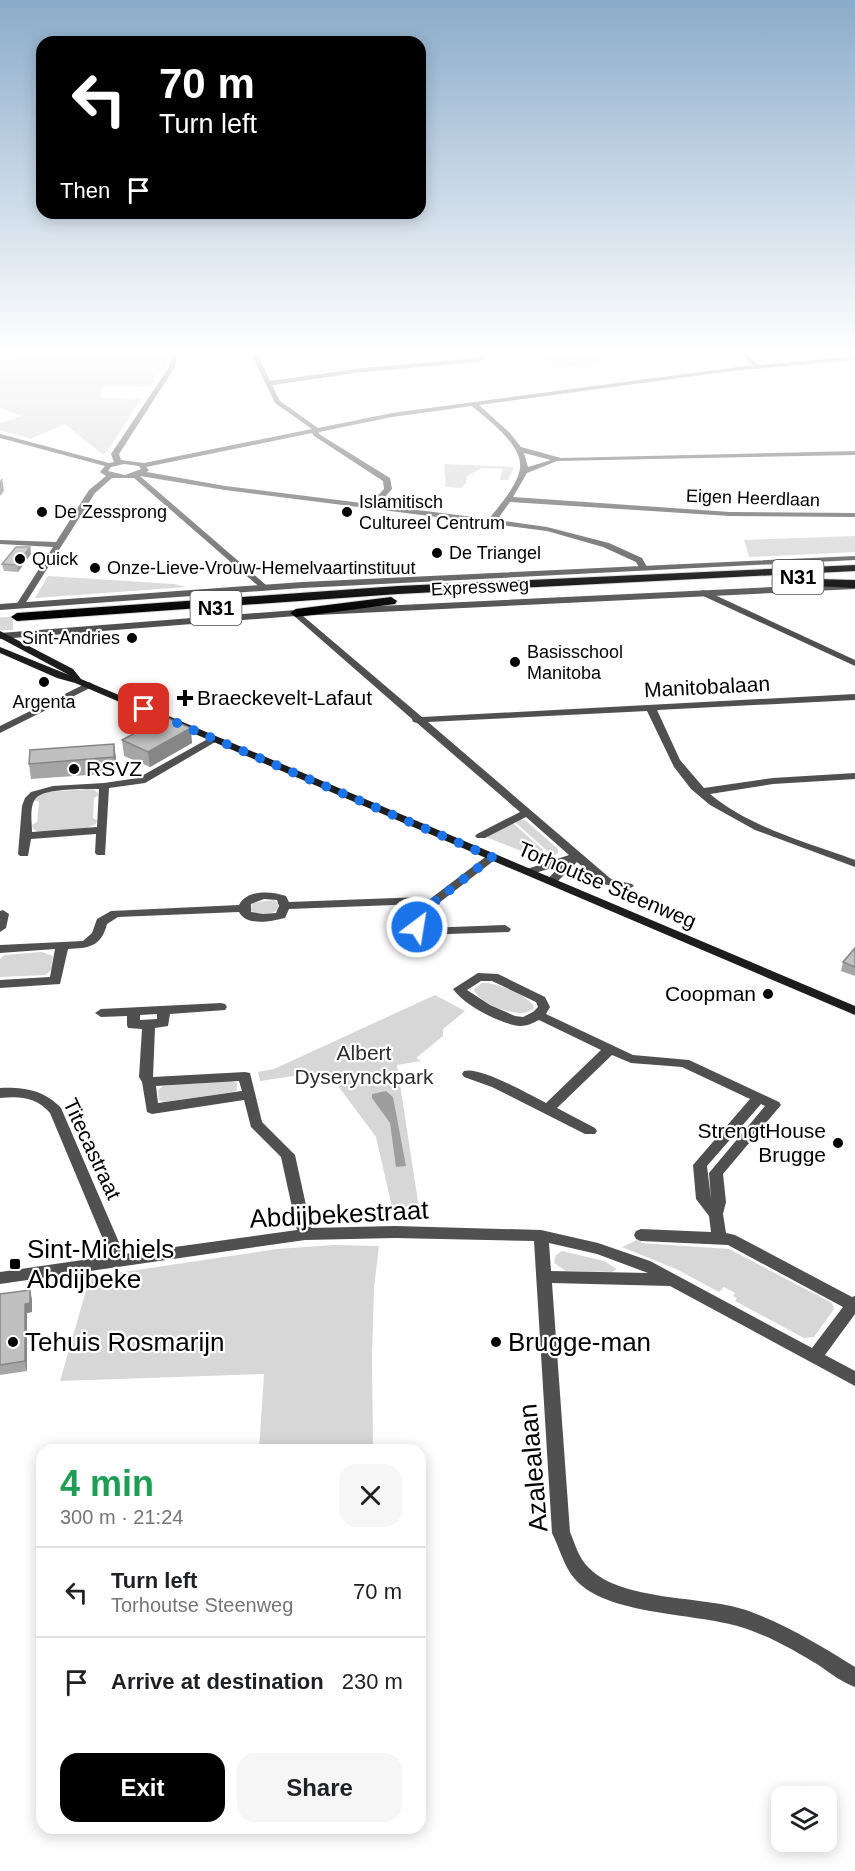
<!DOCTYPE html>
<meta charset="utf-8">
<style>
body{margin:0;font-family:Arial,sans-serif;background:#f6f6f6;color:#202124;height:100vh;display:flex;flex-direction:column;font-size:22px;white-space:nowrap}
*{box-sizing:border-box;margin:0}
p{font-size:20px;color:#757577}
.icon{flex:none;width:33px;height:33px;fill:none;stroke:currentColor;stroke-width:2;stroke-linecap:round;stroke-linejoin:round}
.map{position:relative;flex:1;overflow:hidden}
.details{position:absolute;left:36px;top:1444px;width:390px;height:390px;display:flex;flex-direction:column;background:#fff;border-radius:18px;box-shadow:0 3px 15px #0003}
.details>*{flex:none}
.banner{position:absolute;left:36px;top:36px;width:390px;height:183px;border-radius:18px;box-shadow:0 3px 15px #0003;background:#000;color:#fff;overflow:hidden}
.buttons{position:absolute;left:771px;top:1786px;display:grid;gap:12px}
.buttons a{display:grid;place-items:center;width:66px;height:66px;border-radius:12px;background:#fff;box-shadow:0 3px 15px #0003;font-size:30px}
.pin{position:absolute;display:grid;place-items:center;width:51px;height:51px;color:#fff;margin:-26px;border-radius:12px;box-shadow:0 3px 9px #0006}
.me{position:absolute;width:66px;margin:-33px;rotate:31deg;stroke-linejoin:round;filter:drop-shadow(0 0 4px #0008)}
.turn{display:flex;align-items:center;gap:21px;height:126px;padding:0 24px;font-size:27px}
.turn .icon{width:78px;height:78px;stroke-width:2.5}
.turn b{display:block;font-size:42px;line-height:51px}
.then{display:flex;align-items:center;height:57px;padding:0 24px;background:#0003;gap:12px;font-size:22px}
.round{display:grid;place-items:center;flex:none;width:63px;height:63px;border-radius:18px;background:#f6f6f6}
.headline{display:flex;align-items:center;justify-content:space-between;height:102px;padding:0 24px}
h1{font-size:36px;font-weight:700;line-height:45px;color:#1e9e55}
.primary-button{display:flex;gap:12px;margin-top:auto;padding:12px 24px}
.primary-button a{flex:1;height:69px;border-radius:18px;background:#000;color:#fff;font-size:24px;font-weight:700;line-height:69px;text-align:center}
.primary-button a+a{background:#f6f6f6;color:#202124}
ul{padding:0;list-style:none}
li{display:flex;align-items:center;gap:18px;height:90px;padding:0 24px;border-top:2px solid #e0e0e0}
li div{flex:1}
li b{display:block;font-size:22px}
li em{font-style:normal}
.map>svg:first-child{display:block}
.green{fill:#d7d7d7}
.water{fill:#9e9e9e}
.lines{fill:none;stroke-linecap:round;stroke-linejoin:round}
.stream{stroke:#9e9e9e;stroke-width:3}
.trunk-tunnel{stroke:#d9d9d9;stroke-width:13;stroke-dasharray:13 6;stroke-linecap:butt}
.trunk-casing{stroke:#dbdbdb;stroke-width:2}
.minor{fill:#505050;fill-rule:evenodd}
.tertiary{fill:#505050;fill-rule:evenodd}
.secondary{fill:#1d1d1d;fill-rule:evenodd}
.trunk{fill:#000;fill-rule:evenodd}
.wall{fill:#a5a5a5}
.shaded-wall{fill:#868686}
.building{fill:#c0c0c0;stroke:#868686;stroke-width:1.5}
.route{stroke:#1a73e8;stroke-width:10;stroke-dasharray:0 18}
.poi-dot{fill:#000;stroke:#fff;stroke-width:2}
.labels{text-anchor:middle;stroke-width:4.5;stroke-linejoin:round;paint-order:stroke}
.far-street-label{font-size:18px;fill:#000;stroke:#fff}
.far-poi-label{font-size:18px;fill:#000;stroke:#fff;text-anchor:start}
.shield{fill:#fff;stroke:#4c4c4c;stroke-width:1.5}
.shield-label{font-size:20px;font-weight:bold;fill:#000}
.street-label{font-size:21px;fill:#000;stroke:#fff}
.poi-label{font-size:21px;fill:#000;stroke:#fff;text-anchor:start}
.park-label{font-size:21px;fill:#2e2e2e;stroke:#fff}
.near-street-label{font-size:26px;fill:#000;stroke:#fff}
.near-poi-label{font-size:26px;fill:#000;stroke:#fff;text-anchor:start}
</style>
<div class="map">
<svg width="855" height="1871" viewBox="0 0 855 1871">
<rect width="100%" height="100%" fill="#fff"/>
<!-- green -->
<g class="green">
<path d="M0,354H167L166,364L150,387L104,386L100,392L101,398L141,399L107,452L102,454L65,424L30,439L0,430V423L22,416L0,408Z"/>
<path d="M537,354H596L607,363L554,368Z"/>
<path d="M444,464L514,467L508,480H500L503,469L482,468L467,476L466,483L461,488L446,487Z"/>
<path d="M855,536V552L749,557L744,540Z"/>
<path d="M48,576L174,584L186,587L35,598Z"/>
<path d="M88,789L95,790L99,795L94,798L93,818L97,820L96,824L85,829L39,832L33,829L32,825L37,822L39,802L34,800L37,795L48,792Z"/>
<path d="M520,820H525L558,849V853L553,856L515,822Z"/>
<path d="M513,823L544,851L534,856L486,837Z"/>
<path d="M274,900L278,903V909C273,915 257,915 251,911L252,903Z"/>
<path d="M42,952L53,956L51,970L46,975L0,977V959L4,955Z"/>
<path d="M482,983C493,981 533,997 534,1008C521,1023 475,1001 474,989Z"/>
<path d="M435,995L465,1011L443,1029V1036L416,1058L421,1061L397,1065L419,1208L392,1207L376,1137L327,1071L260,1081L258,1072L274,1069Z"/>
<path d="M231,1081L237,1083V1090L234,1092L164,1102L159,1100L158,1090L163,1086Z"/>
<path d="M641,1238V1243L729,1249L832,1303L834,1309L814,1337L804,1338L735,1301L737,1298L733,1296L735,1293L724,1287L719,1292L676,1269L622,1247Z"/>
<path d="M334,1245L379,1246L374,1288L372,1357L373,1450H259L264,1374L60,1381L90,1277L277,1249Z"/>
<path d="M562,1251L604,1261L617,1269L612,1272L566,1271L554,1263L556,1255Z"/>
</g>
<!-- water -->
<path class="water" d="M386,1091L393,1097L406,1166L396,1167L390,1123L372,1098V1094Z"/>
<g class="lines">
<!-- stream -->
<path class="stream" d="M0,355L10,354"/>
<!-- trunk-tunnel -->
<path class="trunk-tunnel" d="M0,624L19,623"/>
<defs>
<g id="trunk">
<path d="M855,565V571L398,594L17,621L11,617L17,613L398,586Z"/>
<path d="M776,578L855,580V588L772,584V580Z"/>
<path d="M391,597L397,601L395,604L296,617L290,613L296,609Z"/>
</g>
</defs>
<!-- trunk casing -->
<use href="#trunk" class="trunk-casing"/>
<!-- minor -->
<g class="minor">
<path d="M172,354H178L175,367L119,454L121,460L144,463L312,429L275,403L251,354H274L259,357L270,381L363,368L477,358L476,354H482L485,358L479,362L363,372L272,385L280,401L318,428L392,413L752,365L740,354H746L759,365L855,356V360L732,371L479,405L509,432L521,447L561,458L855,451V455L557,461L527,473L513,497L730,512L855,513V517L730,516L510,502L497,520L547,527L609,543L642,558L647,567L643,570L640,569L636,562L603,547L547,531L225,490L140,476L266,585V589L263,590L134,478H112L95,493L23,607H17L16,605L53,547L0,544V540L56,542L89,490L106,476L100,472L105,466L0,438V434L109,463L114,462L111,454L169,367ZM472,406C488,420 523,445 520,468C518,485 499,506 489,519L378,505L392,489L390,478L319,434V432L392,417ZM312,433L314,436L383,481L384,489L370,504L225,486L147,472L149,470L146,467ZM524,453L551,460L528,467ZM124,464L139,466L141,469L125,475L108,471L111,467Z"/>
<path d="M704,590L855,660V666L701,595V591Z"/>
<path d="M296,610L422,717L855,694V700L657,710L680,760L704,788L773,778L855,773V779L773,784L710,794C751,828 806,842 855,860V867L755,830L710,805L691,789L674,767L647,711L428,722L611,879L632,884L634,886L628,889L603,884L577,862L555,884L551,885L545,882L561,865L532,874H524L522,872L524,870L569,855L526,817L485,838H477L475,836L477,834L520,812L417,723L413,722L412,719L293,615V611Z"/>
<path d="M89,682L94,685L92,687L0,733V726Z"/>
<path d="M213,736L218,739L217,741L145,783L109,788L105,855H97L95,853L96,834L31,839L28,856H20L18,854L22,806L25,798L31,792L53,786L104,783L138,778ZM99,789L97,827L32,832C32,823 29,806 36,798C45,788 85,789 99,789Z"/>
<path d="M492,854L498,857L496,859L435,906L421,921L425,928L505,925L511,929L509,932L417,935L409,920L423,905L420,904L289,909L285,918C272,921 247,927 239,912L118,917L107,924C101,947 89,948 68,949L60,984L0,988V980L50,977L55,949L0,953V945L83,941L92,933L97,919L111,911L239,905C247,889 272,891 286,896L289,902L422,897L430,899L488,855ZM264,899L277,900L279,906L276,913L263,914L251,912V904Z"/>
<path d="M3,910L9,914L6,928L0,932V911Z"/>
<path d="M478,973L498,974L545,997L550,1007L546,1014L633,1055L689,1060L779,1102L781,1105L723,1174L726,1202L723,1214L726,1233L735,1235L852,1297L855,1296V1314L825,1355L855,1371V1386L670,1286L552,1283L570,1532C575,1544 579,1559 589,1568C623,1602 700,1595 746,1610C785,1624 820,1645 855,1667V1687C842,1682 831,1674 820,1666C797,1652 773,1638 747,1629C700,1612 606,1617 574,1578C564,1566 559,1547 552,1533L534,1241L395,1238L305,1240L0,1284V1272L110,1256L50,1113C36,1097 20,1096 0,1098V1088C24,1087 44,1090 61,1108L124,1254L297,1230L281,1157L251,1127L244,1100L152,1114L147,1112L142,1082L139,1077L142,1029L128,1028L127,1025V1016L101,1017L95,1013L101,1009L221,1003L225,1004L227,1007L225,1010L170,1014L168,1026L155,1028L153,1077L245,1072L250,1073L262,1122L295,1155L311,1228L395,1226L541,1230L598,1243L650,1261L812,1348L843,1307L728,1245L641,1241L636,1239L634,1235L636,1231L641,1229L711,1232L709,1216L696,1199L693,1165L750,1099L682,1067L631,1063L612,1055L557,1108L595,1128L597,1131L595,1134H585L492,1087L464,1077L462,1074L464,1071C480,1066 530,1095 546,1103L601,1050L539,1020C533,1023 527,1026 520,1026C500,1024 464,1005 453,989ZM481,981H492L536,1002L538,1007L533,1012L523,1017L515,1016L490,1005L467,990ZM157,1014V1019L140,1020V1015ZM239,1081L242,1091L158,1103L156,1086ZM761,1104L765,1106L709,1173L711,1199L707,1166ZM549,1243L597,1254L648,1273L551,1271Z"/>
</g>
<!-- tertiary -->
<g class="tertiary">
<path d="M855,556V560L302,588L0,610V604L302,582Z"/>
<path d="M855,583V589L296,616L0,639V633L296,610Z"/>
</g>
<!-- secondary -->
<path class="secondary" d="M0,631L73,669L81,679L855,1006V1015L75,683L57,678L0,653V647L69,675L0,638Z"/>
<!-- trunk -->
<use href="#trunk" class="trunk"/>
</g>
<!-- wall -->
<g class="wall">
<path d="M30,547L31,554L18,572L4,571L2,564Z"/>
<path d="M122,740L192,743L150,767L124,756Z"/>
<path d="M114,744L116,759V773L31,779L29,764Z"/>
<path d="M855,948V976L841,971L843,962Z"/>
<path d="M0,1294L32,1299V1312L27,1313V1371L0,1375Z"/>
</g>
<!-- shaded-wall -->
<g class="shaded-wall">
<path d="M2,478L4,491L0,496V481Z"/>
<path d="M30,547L31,554L18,572L17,565Z"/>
<path d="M191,728L192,743L150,767L148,752Z"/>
<path d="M114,744L116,759V773L114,757Z"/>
<path d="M30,1290L32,1299V1312L27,1313V1371L25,1361V1304Z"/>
</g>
<!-- building -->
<g class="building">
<path d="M16,547H30L17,565L2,564Z"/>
<path d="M165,717L191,728L148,752L122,740Z"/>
<path d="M114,744V757L29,764L30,750Z"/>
<path d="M855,948V967L843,962Z"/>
<path d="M30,1290V1303L25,1304V1361L0,1365V1294Z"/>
</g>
<!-- sky -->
<linearGradient id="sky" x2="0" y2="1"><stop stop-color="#8aabca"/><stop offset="0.57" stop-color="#fff"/><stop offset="1" stop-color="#fff" stop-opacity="0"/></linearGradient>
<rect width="855" height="616" fill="url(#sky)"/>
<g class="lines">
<!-- route -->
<path class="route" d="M144,709L492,857L419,914L416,920L417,927"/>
</g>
<!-- markers -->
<g class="poi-dot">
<circle cx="42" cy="512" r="6"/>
<circle cx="347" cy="512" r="6"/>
<circle cx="437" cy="553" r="6"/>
<circle cx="20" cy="559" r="6"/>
<circle cx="95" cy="568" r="6"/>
<circle cx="132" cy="638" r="6"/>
<circle cx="515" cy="662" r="6"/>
<circle cx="44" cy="682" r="6"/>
<path d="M182 689h6v6h6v6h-6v6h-6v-6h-6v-6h6z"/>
<circle cx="74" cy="769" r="6"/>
<circle cx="768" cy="994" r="6"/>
<circle cx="838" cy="1143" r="6"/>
<rect x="9" y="1258" width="12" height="12" rx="3"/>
<circle cx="13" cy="1342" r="6"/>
<circle cx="496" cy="1342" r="6"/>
</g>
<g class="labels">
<!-- far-street labels -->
<g class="far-street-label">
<text transform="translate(753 498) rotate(2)" y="6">Eigen Heerdlaan</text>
<text transform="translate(480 587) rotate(-3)" y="6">Expressweg</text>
</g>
<!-- far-poi labels -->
<g class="far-poi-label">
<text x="359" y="508">Islamitisch<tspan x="359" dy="21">Cultureel Centrum</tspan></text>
<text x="54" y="518">De Zessprong</text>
<text x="449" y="559">De Triangel</text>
<text x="32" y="565">Quick</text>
<text x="107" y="574">Onze-Lieve-Vrouw-Hemelvaartinstituut</text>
<text x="120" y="644" text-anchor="end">Sint-Andries</text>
<text x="527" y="658">Basisschool<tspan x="527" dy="21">Manitoba</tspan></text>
<text x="44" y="708" text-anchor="middle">Argenta</text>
</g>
<!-- shield labels -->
<g class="shield">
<rect x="772.5" y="560" width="51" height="34" rx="4.5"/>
<rect x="190.5" y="591" width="51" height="34" rx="4.5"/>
</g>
<g class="shield-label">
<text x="798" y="584">N31</text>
<text x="216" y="615">N31</text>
</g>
<!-- street labels -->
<g class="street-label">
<text transform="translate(707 687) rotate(-3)" y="7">Manitobalaan</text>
<text transform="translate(607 885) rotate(23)" y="7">Torhoutse Steenweg</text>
<text transform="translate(92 1149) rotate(65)" y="7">Titecastraat</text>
</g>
<!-- poi labels -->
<g class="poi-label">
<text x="197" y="705">Braeckevelt-Lafaut</text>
<text x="86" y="776">RSVZ</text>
<text x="756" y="1001" text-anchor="end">Coopman</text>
<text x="826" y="1138" text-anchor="end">StrengtHouse<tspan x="826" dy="24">Brugge</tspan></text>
</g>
<!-- park labels -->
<g class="park-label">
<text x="364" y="1060">Albert<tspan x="364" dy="24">Dyserynckpark</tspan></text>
</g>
<!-- near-street labels -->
<g class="near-street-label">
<text transform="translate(339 1214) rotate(-3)" y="9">Abdijbekestraat</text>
<text transform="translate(533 1468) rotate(-95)" y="9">Azalealaan</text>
</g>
<!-- near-poi labels -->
<g class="near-poi-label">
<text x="27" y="1258">Sint-Michiels<tspan x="27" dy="30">Abdijbeke</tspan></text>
<text x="25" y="1351">Tehuis Rosmarijn</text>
<text x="508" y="1351">Brugge-man</text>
</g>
</g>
</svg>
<div class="buttons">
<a><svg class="icon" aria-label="layers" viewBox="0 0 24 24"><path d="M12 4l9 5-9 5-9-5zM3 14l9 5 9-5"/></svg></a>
</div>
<div class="pin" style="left:144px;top:709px;background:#d93025"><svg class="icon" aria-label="arrive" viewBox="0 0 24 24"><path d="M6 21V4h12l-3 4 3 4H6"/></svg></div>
<svg class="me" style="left:417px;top:927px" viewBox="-20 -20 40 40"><circle r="17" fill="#1a73e8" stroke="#fff" stroke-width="3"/><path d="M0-11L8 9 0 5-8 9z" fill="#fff"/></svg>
<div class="banner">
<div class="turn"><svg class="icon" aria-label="left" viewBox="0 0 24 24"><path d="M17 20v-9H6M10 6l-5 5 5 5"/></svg><div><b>70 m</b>Turn left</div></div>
<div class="then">Then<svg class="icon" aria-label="arrive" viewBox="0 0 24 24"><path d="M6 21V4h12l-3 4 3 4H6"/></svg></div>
</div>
<section class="details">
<div class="headline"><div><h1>4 min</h1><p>300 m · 21:24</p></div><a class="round"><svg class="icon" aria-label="close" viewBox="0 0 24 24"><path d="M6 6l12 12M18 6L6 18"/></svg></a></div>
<ul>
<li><svg class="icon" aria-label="left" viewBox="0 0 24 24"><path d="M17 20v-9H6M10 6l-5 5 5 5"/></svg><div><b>Turn left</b><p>Torhoutse Steenweg</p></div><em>70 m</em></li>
<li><svg class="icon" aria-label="arrive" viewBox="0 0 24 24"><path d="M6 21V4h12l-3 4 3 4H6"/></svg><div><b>Arrive at destination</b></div><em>230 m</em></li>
</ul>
<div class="primary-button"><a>Exit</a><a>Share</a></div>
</section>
</div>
